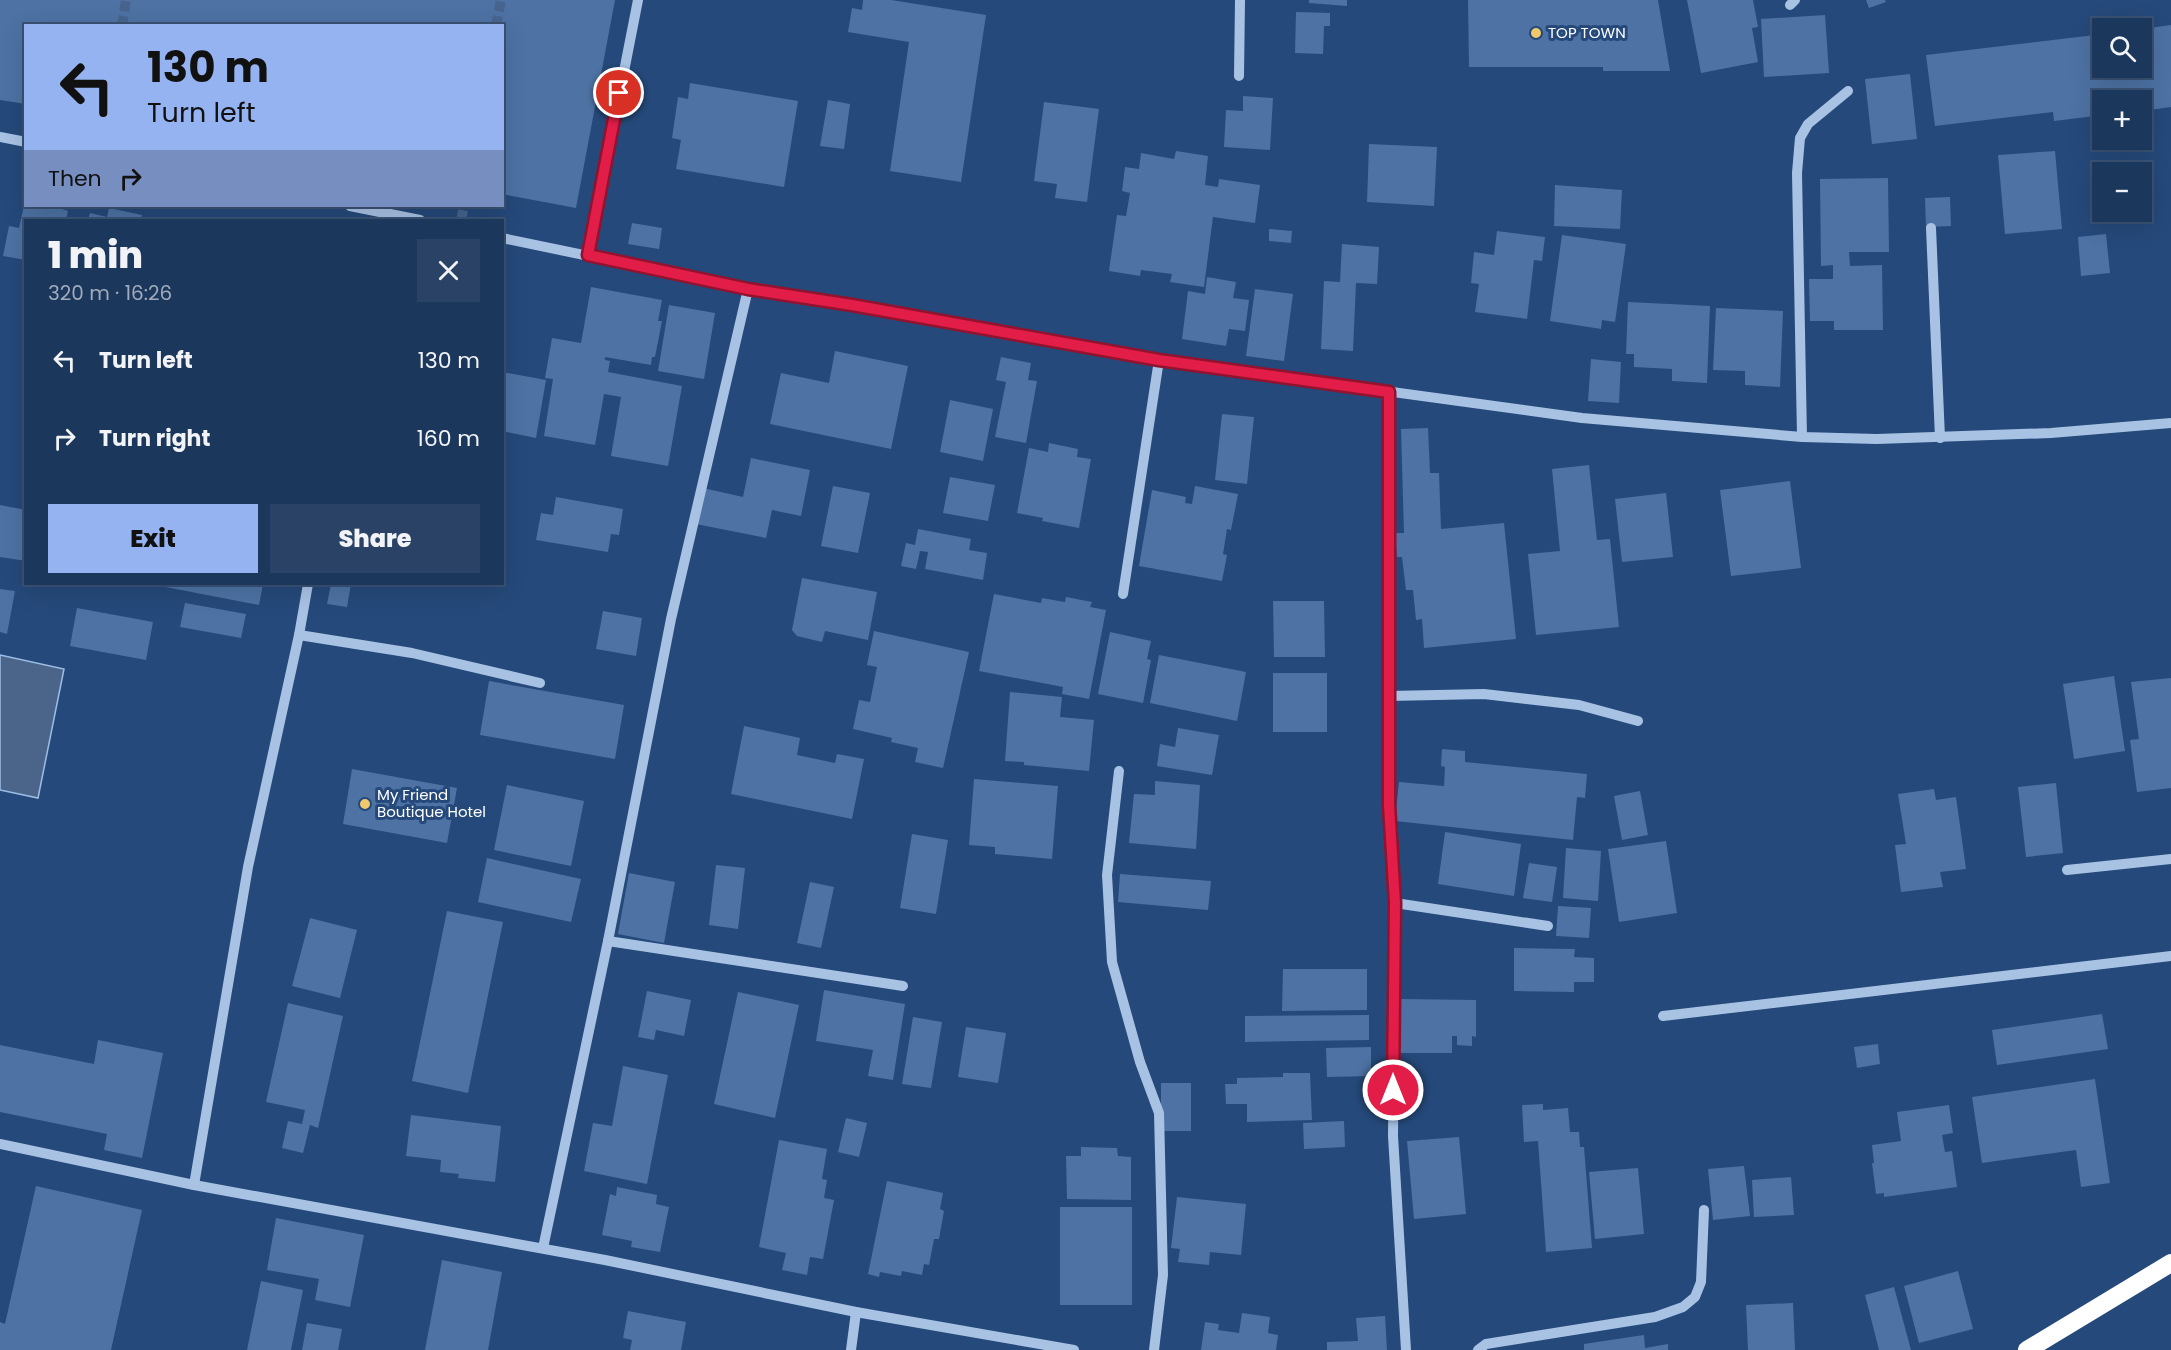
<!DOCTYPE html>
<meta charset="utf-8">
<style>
body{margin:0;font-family:Poppins,sans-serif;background:#294265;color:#f1f3f6;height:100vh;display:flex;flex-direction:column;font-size:22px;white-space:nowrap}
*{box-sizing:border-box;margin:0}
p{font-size:20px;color:#a0acbb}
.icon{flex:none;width:33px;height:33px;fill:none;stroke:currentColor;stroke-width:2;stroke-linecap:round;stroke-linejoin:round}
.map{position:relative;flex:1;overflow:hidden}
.drawer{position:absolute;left:24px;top:219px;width:480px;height:366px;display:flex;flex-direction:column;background:#1c375c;border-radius:0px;box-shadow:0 6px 24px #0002,0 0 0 2px #3a5172}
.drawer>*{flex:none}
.guide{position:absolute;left:24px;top:24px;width:480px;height:183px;border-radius:0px;box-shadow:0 6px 24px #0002,0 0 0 2px #3a5172;background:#95b2f1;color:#111;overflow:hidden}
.controls{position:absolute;left:2092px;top:18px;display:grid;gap:12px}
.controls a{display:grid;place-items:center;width:60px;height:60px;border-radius:0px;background:#1c375c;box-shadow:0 6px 24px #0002,0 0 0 2px #3a5172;font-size:30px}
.pin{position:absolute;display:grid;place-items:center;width:51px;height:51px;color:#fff;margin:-26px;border:3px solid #fff;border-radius:50%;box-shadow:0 2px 6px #0007}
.me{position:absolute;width:66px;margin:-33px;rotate:0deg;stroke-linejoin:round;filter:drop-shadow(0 0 4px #0008)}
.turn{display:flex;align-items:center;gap:21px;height:126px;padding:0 24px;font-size:27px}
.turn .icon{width:78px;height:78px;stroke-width:2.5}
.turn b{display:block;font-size:42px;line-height:51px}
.then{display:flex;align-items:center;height:57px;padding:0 24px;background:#0003;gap:12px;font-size:22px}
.round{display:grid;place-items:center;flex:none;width:63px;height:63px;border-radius:0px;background:#294265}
.summary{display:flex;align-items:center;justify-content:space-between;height:102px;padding:0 24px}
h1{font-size:36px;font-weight:800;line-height:45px}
.primary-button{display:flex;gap:12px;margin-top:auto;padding:12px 24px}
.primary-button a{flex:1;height:69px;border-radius:0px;background:#95b2f1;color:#111;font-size:24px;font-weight:800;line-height:69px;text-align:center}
.primary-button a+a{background:#294265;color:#f1f3f6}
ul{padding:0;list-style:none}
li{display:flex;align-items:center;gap:18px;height:78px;padding:0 24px}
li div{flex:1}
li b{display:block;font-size:22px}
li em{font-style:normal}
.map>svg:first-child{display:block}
.water{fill:#4a6589;stroke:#9cbde5;stroke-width:1.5}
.building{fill:#4d72a3}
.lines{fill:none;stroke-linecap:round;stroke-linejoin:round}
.minor-tunnel{stroke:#46648e;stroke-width:10;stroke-dasharray:10 5;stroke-linecap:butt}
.minor{stroke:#a8c2e4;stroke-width:10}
.highway{stroke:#fff;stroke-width:18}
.route-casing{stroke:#92132f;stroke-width:15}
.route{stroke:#e11d48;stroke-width:10}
.poi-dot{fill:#eeca6c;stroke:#25497a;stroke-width:2}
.labels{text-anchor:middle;stroke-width:6;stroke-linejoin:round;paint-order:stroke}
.poi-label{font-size:15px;fill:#fff;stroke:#25497a;text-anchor:start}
</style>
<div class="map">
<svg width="2171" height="1350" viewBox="0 0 2171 1350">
<rect width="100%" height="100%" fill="#25497a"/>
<!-- water -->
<path class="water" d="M0,655L64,669L38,798L0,790Z"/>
<!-- building -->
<g class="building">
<path d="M0,0H615L576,208L502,194V26H26V104L0,100Z"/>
<path d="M863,0H891L986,15L961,182L890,171L909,42L848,32L852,8L862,10Z"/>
<path d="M1309,0H1347V6L1309,3Z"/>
<path d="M1468,0H1658L1670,71H1603V67H1469Z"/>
<path d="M1687,0H1753L1758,27L1752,28L1758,62L1701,73Z"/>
<path d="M1866,0H1885L1886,2L1869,8Z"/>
<path d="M1296,12L1330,13V26H1324L1323,54L1295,53Z"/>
<path d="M1825,15L1829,73L1764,77L1761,19Z"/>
<path d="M2171,25V107L2142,111V100H2103V115L2054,121L2053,112L1935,126L1926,55L2103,34V68H2142V29Z"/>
<path d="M1910,74L1917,139L1872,144L1865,79Z"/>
<path d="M690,83L798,101L784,187L676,169L681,140L672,138L678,97L688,99Z"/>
<path d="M1243,96L1273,98L1270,150L1224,147L1226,110L1243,111Z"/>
<path d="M828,100L850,104L844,149L820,146Z"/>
<path d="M1044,102L1099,109L1087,202L1055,198L1057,184L1034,181Z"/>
<path d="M1369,144L1437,147L1434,206L1367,202Z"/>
<path d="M1176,151L1208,156L1205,185L1218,187L1219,179L1260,185L1255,223L1213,217L1204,287L1170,282L1172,274L1141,270L1140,276L1109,271L1117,215L1126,216L1130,193L1122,191L1125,167L1139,169L1141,153L1174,159Z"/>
<path d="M2055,151L2062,229L2005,234L1998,155Z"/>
<path d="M1888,178L1889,252H1849L1850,266L1882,265L1883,330H1834V321H1810L1809,279H1833V265L1821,266L1820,179Z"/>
<path d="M1555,185L1622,190L1620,229L1554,226Z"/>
<path d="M1950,197L1951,226L1926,227L1925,198Z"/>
<path d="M24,206H62V209L68,211L66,220H26V260L3,256L9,226L19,228Z"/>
<path d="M109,208L142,215L141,220H88L90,213L107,217Z"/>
<path d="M632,223L662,228L659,249L628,244Z"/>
<path d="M1269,229L1292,231L1291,243L1269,241Z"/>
<path d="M1497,231L1545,237L1542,261L1534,260L1527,319L1475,312L1479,284L1471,283L1474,252L1494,255Z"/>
<path d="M2106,234L2110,273L2081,276L2078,237Z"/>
<path d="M1562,235L1626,244L1615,322L1602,320L1601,329L1550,321Z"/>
<path d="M1342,244L1379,247L1377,284L1356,283L1353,351L1321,349L1324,281L1340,282Z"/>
<path d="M1207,277L1236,282L1233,298L1249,300L1245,331L1229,329L1226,346L1182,339L1188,291L1205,294Z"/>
<path d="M591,287L662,300L658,321H662L655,357H652L651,365L605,357V360L610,361L608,372L682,386L668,466L611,456L621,397L604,394L595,445L544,436L553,379L545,378L552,338L581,343Z"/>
<path d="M1255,289L1293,294L1284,361L1246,356Z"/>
<path d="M1628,302L1710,306L1707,383L1672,381V369L1634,367V354H1626Z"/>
<path d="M669,305L715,313L704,379L658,371Z"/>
<path d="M1716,308L1783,311L1780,387L1745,385V371L1713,370Z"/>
<path d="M835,351L908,366L891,449L770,424L781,373L829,383Z"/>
<path d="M1001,357L1031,363L1028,380L1037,381L1026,443L995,437L1006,382L996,380Z"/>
<path d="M1591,359L1621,362L1619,403L1588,401Z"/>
<path d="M502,372L546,380L536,438L502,431Z"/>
<path d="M950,400L993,409L983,461L940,452Z"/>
<path d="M1222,414L1254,417L1247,484L1215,480Z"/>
<path d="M1428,428L1430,473H1439L1441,529L1504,523L1516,639L1424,648L1422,619L1416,620L1413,590H1406L1402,557H1397L1395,533H1404L1401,429Z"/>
<path d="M1049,443L1078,449L1077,457L1091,459L1079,528L1042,521L1043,518L1017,513L1029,448L1048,452Z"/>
<path d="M751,458L810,470L801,516L772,510L766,538L696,524L703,488L743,497Z"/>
<path d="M1589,465L1597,540L1610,539L1619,627L1536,635L1528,554L1560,551L1552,469Z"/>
<path d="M950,477L995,485L988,521L943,513Z"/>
<path d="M1790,481L1801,568L1731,576L1720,490Z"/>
<path d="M833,486L870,493L858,553L821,546Z"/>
<path d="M1195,486L1238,494L1231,530L1227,529L1223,554L1227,555L1222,581L1139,566L1152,490L1186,497L1185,503L1192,504Z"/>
<path d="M1666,493L1673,557L1622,562L1615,499Z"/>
<path d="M556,497L623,509L619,535L611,534L608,552L536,540L541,513L553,515Z"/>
<path d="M0,505L26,510V561L0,557Z"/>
<path d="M918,529L971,539L969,550L987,553L983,580L925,569L928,552L920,551L916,569L901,566L906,543L915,545Z"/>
<path d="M802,578L877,592L868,640L825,631L822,642L797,636L792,630Z"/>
<path d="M150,584H263L259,605Z"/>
<path d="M331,584H351L347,607L327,604Z"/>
<path d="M0,589L15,591L7,634L0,632Z"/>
<path d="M994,594L1041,603L1042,598L1065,602L1066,597L1092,602L1090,607L1106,610L1089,699L1062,694L1063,687L979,671Z"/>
<path d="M1273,601H1324L1325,657H1274Z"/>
<path d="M185,603L246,614L241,638L180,627Z"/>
<path d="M77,608L153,622L146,660L70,646Z"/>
<path d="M603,611L642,618L636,656L596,649Z"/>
<path d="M874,631L969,652L943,768L915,762L918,748L891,742L892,738L853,729L859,700L870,702L877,667L867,665Z"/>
<path d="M1110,632L1151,641L1147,659L1151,660L1143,703L1098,694Z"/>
<path d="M1159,655L1246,672L1237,721L1150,703Z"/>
<rect x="1273" y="673" width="54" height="59"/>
<path d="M2114,676L2125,751L2074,759L2063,684Z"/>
<path d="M2171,678V788L2137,792L2130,740L2139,739L2131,682Z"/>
<path d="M489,681L624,705L615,759L480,735Z"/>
<path d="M1010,692L1062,697L1060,717L1094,720L1089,771L1024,765V762L1005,761Z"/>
<path d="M744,726L800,738L797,755L835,763L837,754L864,759L852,819L731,794Z"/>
<path d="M1178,728L1219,735L1212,775L1157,766L1160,744L1175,747Z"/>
<path d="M1442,749L1465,751V762L1587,774L1585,798L1577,797L1573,840L1395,821L1399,782L1444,786L1445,767L1441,766Z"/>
<path d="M352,769L457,788L447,843L343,824Z"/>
<path d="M974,779L1058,786L1052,859L995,854V847L969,845Z"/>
<path d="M1155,781L1200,785L1196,849L1129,843L1134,794L1155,795Z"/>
<path d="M2056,783L2063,853L2026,857L2018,787Z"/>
<path d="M507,785L584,801L571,866L494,850Z"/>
<path d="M1934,789L1936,800L1956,797L1966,869L1940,872L1943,887L1901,892L1895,845L1906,844L1898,794Z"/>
<path d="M1640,791L1648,835L1622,840L1614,796Z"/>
<path d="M1445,832L1521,844L1514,896L1438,884Z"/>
<path d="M912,834L948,840L936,914L900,908Z"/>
<path d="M1666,841L1677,913L1619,922L1608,849Z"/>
<path d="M1566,848L1601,851L1598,901L1563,898Z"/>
<path d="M487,858L581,879L571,922L478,902Z"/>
<path d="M1529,863L1557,867L1552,902L1523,898Z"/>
<path d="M716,865L745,868L738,929L709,925Z"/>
<path d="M629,873L675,882L664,943L618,934Z"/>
<path d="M1120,874L1211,881L1208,910L1118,902Z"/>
<path d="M810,882L834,887L821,948L797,943Z"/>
<path d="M1558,906L1591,908L1589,938L1556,936Z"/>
<path d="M447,911L503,922L468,1093L412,1081Z"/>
<path d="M310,918L357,930L340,998L292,986Z"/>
<path d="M1514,948L1575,949L1574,957L1594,958V982H1574V992L1514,991Z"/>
<path d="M1283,969H1367V1010L1282,1011Z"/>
<path d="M824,990L905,1004L893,1080L868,1076L873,1050L816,1041Z"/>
<path d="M647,991L691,1000L684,1036L656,1030L654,1040L638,1037Z"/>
<path d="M738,992L799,1005L775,1118L714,1104Z"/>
<path d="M1400,999L1476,1000V1037L1472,1036V1046L1457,1045V1036H1452V1053H1400Z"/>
<path d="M288,1003L343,1016L318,1128L310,1125L303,1153L282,1148L288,1121L302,1124L305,1110L266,1102Z"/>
<path d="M2102,1014L2108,1049L1997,1065L1992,1030Z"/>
<path d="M1369,1015V1040L1245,1042V1016Z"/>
<path d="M913,1017L942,1022L931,1088L902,1084Z"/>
<path d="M966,1027L1006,1033L998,1083L958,1077Z"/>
<path d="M98,1040L163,1053L142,1158L104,1150L107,1134L0,1112V1045L94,1064Z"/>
<path d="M1878,1044L1880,1064L1857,1068L1854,1047Z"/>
<path d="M1371,1047V1076L1327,1077L1326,1048Z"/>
<path d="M623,1066L668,1075L647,1184L584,1171L593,1123L612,1126Z"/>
<path d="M1283,1073H1310L1312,1120L1247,1122V1104H1226L1225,1084H1237V1078L1283,1077Z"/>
<path d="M2095,1079L2110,1183L2081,1187L2076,1150L1982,1163L1972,1097Z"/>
<rect x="1161" y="1083" width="30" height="48"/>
<path d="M1543,1104V1110L1568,1108L1570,1132H1579L1580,1147H1584L1592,1248L1546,1252L1538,1141L1524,1142L1522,1105Z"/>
<path d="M1949,1105L1953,1133L1942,1135L1945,1152L1952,1151L1957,1187L1884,1197V1193L1876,1194L1872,1163H1874L1872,1145L1901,1141L1897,1112Z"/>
<path d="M411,1115L501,1126L495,1182L458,1178L459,1174L440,1172L441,1160L406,1156Z"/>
<path d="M846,1118L867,1123L859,1157L838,1152Z"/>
<path d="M1344,1121L1345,1147L1304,1149L1303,1123Z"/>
<path d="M1459,1137L1466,1214L1414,1219L1407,1141Z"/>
<path d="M779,1140L827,1149L822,1179L827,1180L824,1198L834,1200L823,1259L810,1257L807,1275L782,1270L786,1253L759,1247Z"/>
<path d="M1081,1147L1117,1148L1118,1156L1131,1157V1200L1067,1199L1066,1156H1081Z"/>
<path d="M1744,1166L1750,1216L1713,1220L1708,1169Z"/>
<path d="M1638,1168L1644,1234L1595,1239L1589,1172Z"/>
<path d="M1791,1177L1794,1215L1754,1217L1752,1180Z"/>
<path d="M887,1181L943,1193L940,1209L944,1211L939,1239H934L929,1265L924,1264L922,1275L902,1271L901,1276L880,1272L879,1277L868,1274Z"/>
<path d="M36,1186L142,1210L111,1350H0V1322L5,1324Z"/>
<path d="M617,1187L657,1195L656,1204L669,1207L660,1252L631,1247L632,1241L602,1235L610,1194L616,1196Z"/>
<path d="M1177,1197L1246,1204L1241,1255L1210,1252L1209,1265L1178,1262L1180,1249L1171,1248Z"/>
<rect x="1060" y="1207" width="72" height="98"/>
<path d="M276,1218L364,1235L350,1307L315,1300L319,1279L267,1270Z"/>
<path d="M442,1260L502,1272L488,1350H425Z"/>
<path d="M1958,1271L1973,1329L1919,1343L1904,1286Z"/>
<path d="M261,1281L303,1290L291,1350H247Z"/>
<path d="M1894,1287L1911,1350H1879L1865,1295Z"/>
<path d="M1793,1303L1795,1350H1748L1746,1305Z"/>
<path d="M628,1311L686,1322L681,1350H630L632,1340L623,1338Z"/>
<path d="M1242,1313L1270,1317L1268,1333L1278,1335L1276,1350H1201L1205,1322L1219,1324L1218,1330L1239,1333Z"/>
<path d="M1385,1316L1387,1350H1327V1342L1358,1341L1356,1318Z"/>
<path d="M307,1323L342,1329L338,1350H302Z"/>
<path d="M1644,1335L1645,1348L1668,1344V1350H1584V1344Z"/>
</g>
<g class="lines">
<!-- minor-tunnel -->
<g class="minor-tunnel">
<path d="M122,26L126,0"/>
<path d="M496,26L501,0"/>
<path d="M461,220L464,206"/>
</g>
<!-- minor -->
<g class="minor">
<path d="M1790,5L1795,0"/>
<path d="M1239,76L1240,0"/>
<path d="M0,137L26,142"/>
<path d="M350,206L420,220"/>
<path d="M1931,228L1940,438"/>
<path d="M502,238L748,289L852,305L1159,360L1582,418L1802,437L1877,439L2051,433L2171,423"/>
<path d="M588,255L638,0"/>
<path d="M1389,392V805L1395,903L1393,1136L1406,1350"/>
<path d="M1802,437L1797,173L1800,138L1808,124L1848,91"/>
<path d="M1123,594L1159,360"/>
<path d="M299,635L412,653L540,683"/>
<path d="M1389,696L1484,694L1579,705L1638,721"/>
<path d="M1119,771L1107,875L1112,962L1140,1062L1159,1113L1163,1275L1154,1350"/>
<path d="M2067,870L2171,859"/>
<path d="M1395,903L1548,926"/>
<path d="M608,941L903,986"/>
<path d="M1663,1016L2171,956"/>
<path d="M0,1144L194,1185L605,1260L856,1312L1074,1350"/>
<path d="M194,1185L248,867L299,635L308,584"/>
<path d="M543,1248L608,941L671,619L748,289"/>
<path d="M851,1350L856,1312"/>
<path d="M1478,1350L1486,1344L1655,1317L1683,1307L1695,1297L1701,1282L1704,1210"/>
</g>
<!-- highway -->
<path class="highway" d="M2027,1350L2171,1263"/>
</g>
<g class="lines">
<defs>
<path id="route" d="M619,93L588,255L748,289L852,305L1159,360L1389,392V805L1395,903L1393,1090"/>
</defs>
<!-- route casing -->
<use href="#route" class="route-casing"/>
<!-- route -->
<use href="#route" class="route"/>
</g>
<!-- markers -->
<g class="poi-dot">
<circle cx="1536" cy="33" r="6"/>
<circle cx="365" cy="804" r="6"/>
</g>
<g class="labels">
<!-- poi labels -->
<g class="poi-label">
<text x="1548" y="38">TOP TOWN</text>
<text x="377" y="800">My Friend<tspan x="377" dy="17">Boutique Hotel</tspan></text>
</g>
</g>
</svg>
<div class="controls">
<a><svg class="icon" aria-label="search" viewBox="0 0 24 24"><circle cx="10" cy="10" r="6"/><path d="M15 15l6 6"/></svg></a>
<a>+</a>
<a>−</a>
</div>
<div class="pin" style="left:619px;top:93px;background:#d93025"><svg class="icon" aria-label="arrive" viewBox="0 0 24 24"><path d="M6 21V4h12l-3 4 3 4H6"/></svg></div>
<svg class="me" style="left:1393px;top:1090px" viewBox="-20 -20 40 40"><circle r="17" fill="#e11d48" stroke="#fff" stroke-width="3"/><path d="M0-11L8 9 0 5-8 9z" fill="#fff"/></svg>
<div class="guide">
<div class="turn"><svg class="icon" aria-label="left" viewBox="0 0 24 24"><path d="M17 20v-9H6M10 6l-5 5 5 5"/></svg><div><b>130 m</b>Turn left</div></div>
<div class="then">Then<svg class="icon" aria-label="right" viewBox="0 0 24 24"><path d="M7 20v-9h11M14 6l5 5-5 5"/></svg></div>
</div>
<section class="drawer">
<div class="summary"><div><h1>1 min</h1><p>320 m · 16:26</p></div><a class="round"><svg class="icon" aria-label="close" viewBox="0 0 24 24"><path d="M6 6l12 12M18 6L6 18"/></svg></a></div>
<ul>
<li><svg class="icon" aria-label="left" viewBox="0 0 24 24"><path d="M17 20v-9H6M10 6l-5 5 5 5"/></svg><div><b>Turn left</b></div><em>130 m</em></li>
<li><svg class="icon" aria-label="right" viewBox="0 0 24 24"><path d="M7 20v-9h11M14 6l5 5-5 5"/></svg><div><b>Turn right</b></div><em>160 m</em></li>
</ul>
<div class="primary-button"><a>Exit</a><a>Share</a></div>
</section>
</div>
